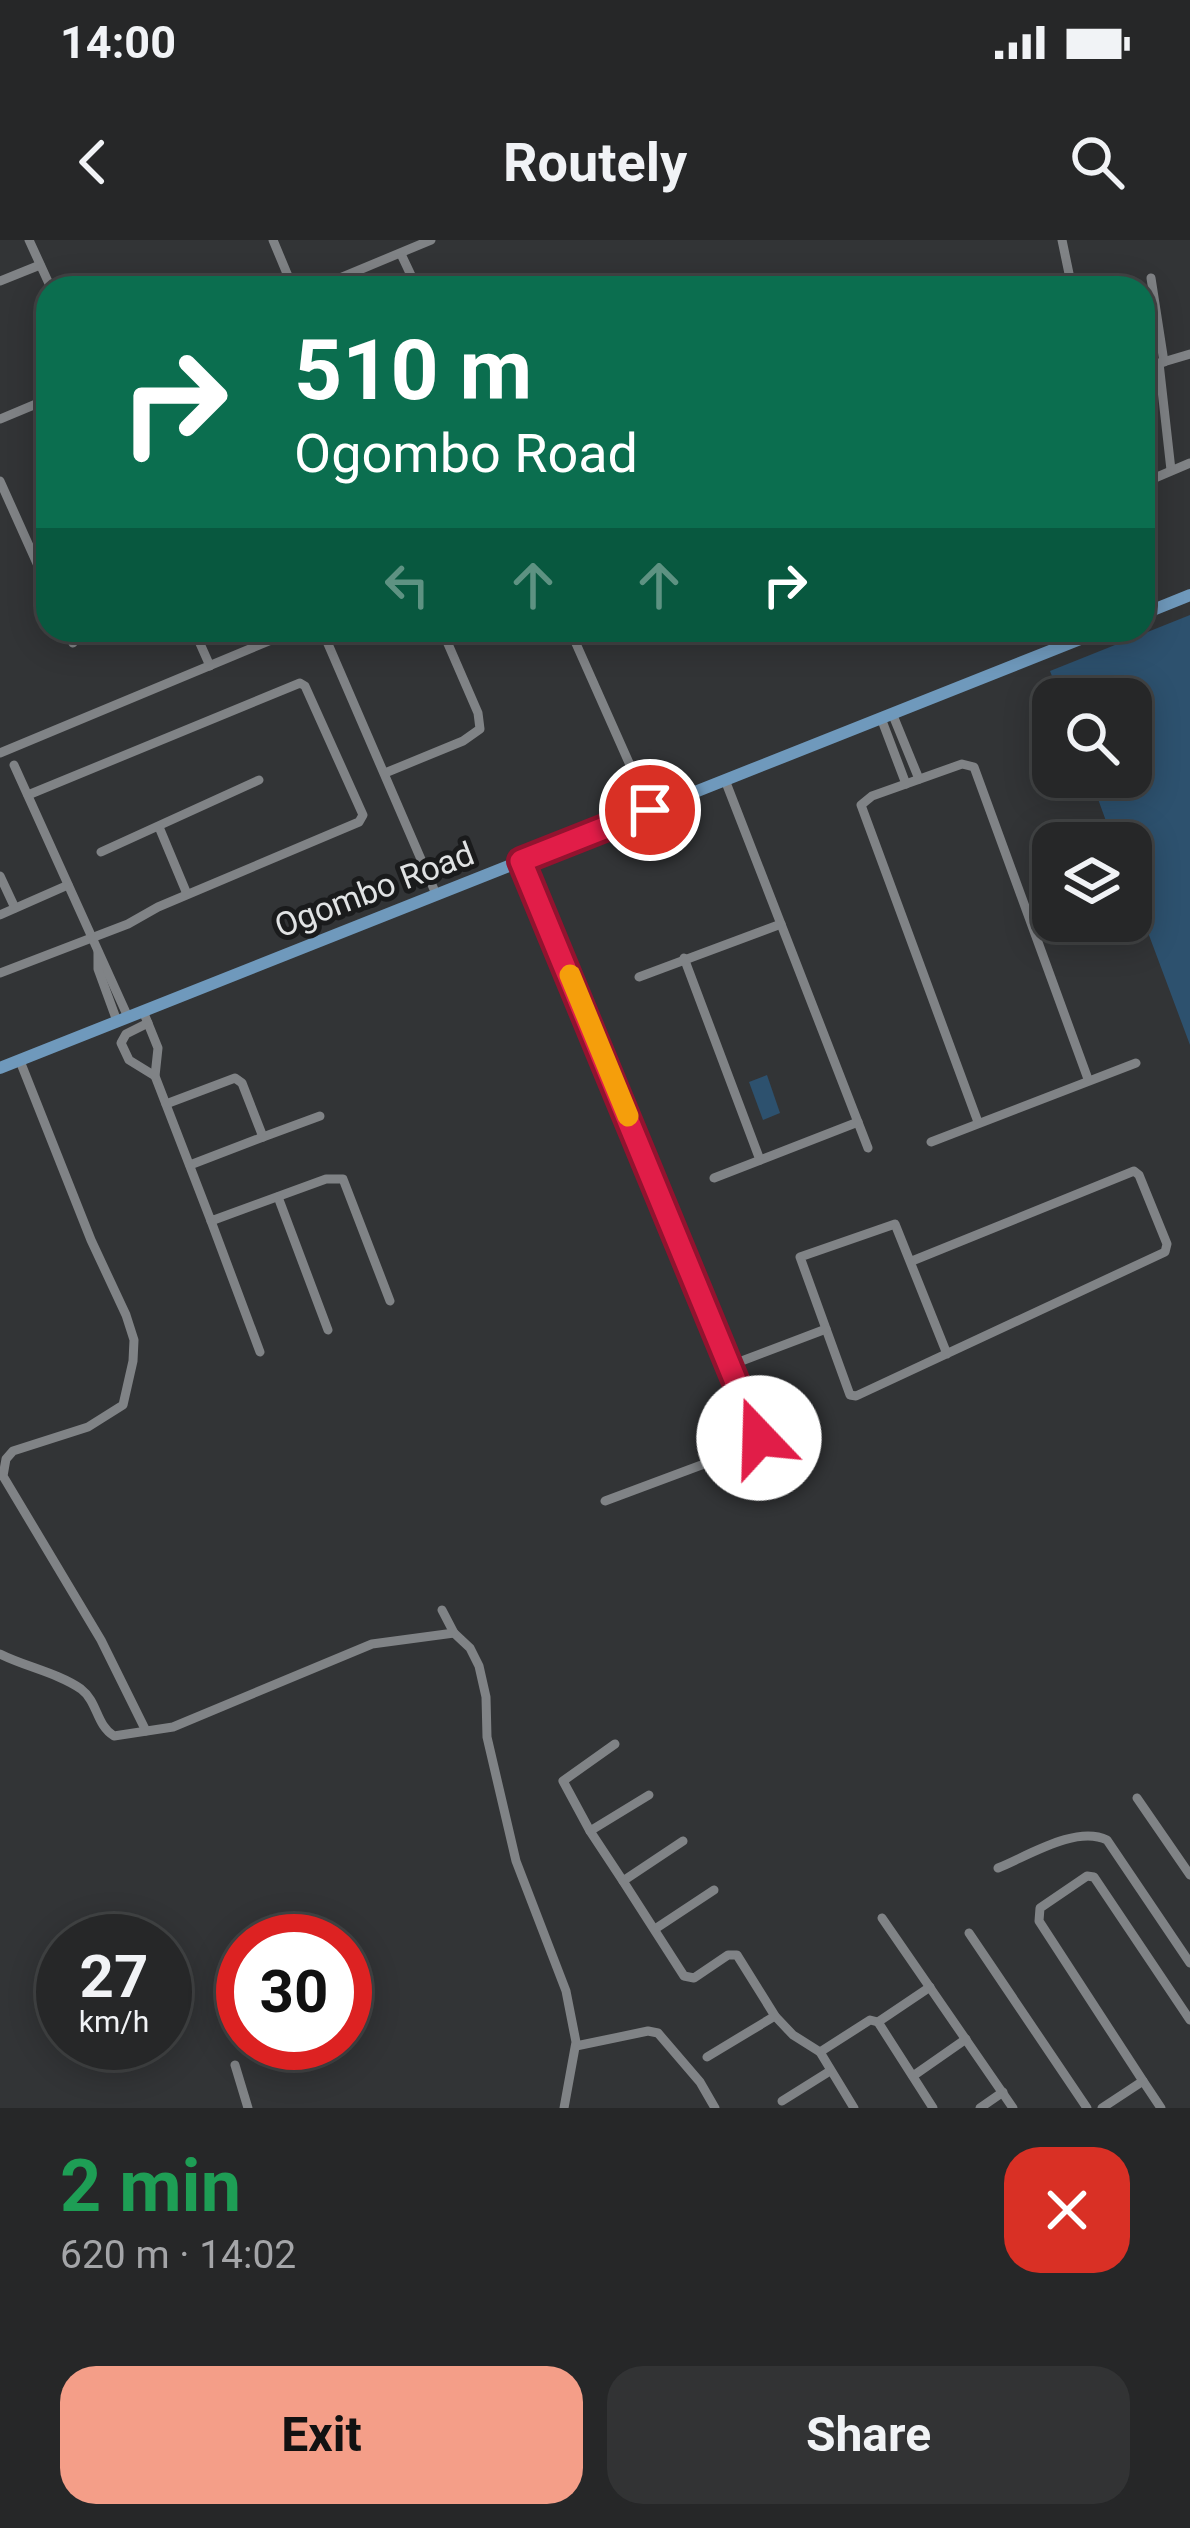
<!DOCTYPE html>
<meta charset="utf-8">
<style>
body{margin:0;font-family:Roboto,sans-serif;background:#323334;color:#f1f3f6;height:100vh;display:flex;flex-direction:column;font-size:45px;white-space:nowrap}
*{box-sizing:border-box;margin:0}
p{font-size:39px;color:#a4a5a8}
.icon{flex:none;width:66px;height:66px;fill:none;stroke:currentColor;stroke-width:2;stroke-linecap:round;stroke-linejoin:round}
.map{position:relative;height:1868px;overflow:hidden}
.drawer{display:flex;flex-direction:column;background:#262728;flex:1}
.drawer>*{flex:none}
.banner{position:absolute;left:36px;top:36px;width:1119px;height:366px;border-radius:36px;box-shadow:0 6px 30px #0003,0 0 0 3px #424445;background:#0b6e4f;color:#fff;overflow:hidden}
.tools{position:absolute;left:1032px;top:438px;display:grid;gap:24px}
.tools a{display:grid;place-items:center;width:120px;height:120px;border-radius:24px;background:#262728;box-shadow:0 6px 30px #0003,0 0 0 3px #424445;font-size:60px}
.speed{position:absolute;left:36px;top:1674px;display:flex;gap:24px;font-size:60px;font-weight:700;text-align:center}
.speed>*{display:grid;place-content:center;width:156px;height:156px;border-radius:50%;background:#262728;box-shadow:0 6px 30px #0003,0 0 0 3px #424445;line-height:1}
.speed small{font-size:30px;font-weight:400}
.speed .limit{border:18px solid #d22;background:#fff;color:#111}
.pin{position:absolute;display:grid;place-items:center;width:102px;height:102px;color:#fff;margin:-51px;border:6px solid #fff;border-radius:50%;box-shadow:0 3px 12px #0007}
.me{position:absolute;width:132px;margin:-66px;rotate:339deg;stroke-linejoin:round;filter:drop-shadow(0 0 9px #0008)}
.turn{display:flex;align-items:center;gap:42px;height:252px;padding:0 60px;font-size:54px}
.turn .icon{width:156px;height:156px;stroke-width:2.5}
.turn b{display:block;font-size:84px;line-height:102px}
.lanes{display:flex;align-items:center;height:114px;padding:0 60px;background:#0003;justify-content:center;gap:60px;direction:ltr}
.lanes .off{opacity:.35}
.round{display:grid;place-items:center;flex:none;width:126px;height:126px;border-radius:36px;background:#323334}
.headline{display:flex;align-items:center;justify-content:space-between;height:204px;padding:0 60px}
h1{font-size:72px;font-weight:700;line-height:90px;color:#1e9e55}
.button{display:flex;gap:24px;margin-top:auto;padding:24px 60px}
.button a{flex:1;height:138px;border-radius:36px;background:#f49e88;color:#111;font-size:48px;font-weight:700;line-height:138px;text-align:center}
.button a+a{background:#323334;color:#f1f3f6}
.status{display:flex;justify-content:space-between;align-items:center;height:84px;padding:0 60px;background:#262728;direction:ltr}
.status svg{height:33px;fill:currentColor}
header{display:flex;justify-content:space-between;align-items:center;height:156px;padding:0 60px;background:#262728;font-size:54px;font-weight:700}
.map>svg:first-child{display:block}
.green{fill:#2d516e}
.lines{fill:none;stroke-linecap:round;stroke-linejoin:round}
.minor{stroke:#808386;stroke-width:9}
.major{stroke:#6f99bc;stroke-width:12}
.route-casing{stroke:#92132f;stroke-width:30}
.route{stroke:#e11d48;stroke-width:21}
.slow{stroke:#f59e0b;stroke-width:21}
.labels{text-anchor:middle;stroke-width:10;stroke-linejoin:round;paint-order:stroke}
.street-label{font-size:33px;fill:#e1e3e4;stroke:#1a1b1c}
</style>
<div class="status"><b>14:00</b><svg viewBox="0 0 49 12"><path d="M0 12V9h3v3zM5 12V6h3v6zM10 12V3h3v9zM15 12V0h3v12zM26 1h20v11H26zM47 4h2v5h-2z"/></svg></div>
<header><svg class="icon" aria-label="back" viewBox="0 0 24 24"><path d="M15 5l-7 7 7 7"/></svg>Routely<svg class="icon" aria-label="search" viewBox="0 0 24 24"><circle cx="10" cy="10" r="6"/><path d="M15 15l6 6"/></svg></header>
<div class="map">
<svg width="1190" height="1868" viewBox="0 0 1190 1868">
<rect width="100%" height="100%" fill="#323436"/>
<!-- green -->
<g class="green">
<path d="M1190,375V805L1131,647V603H1114L1090,537H1131V459H1061L1050,431Z"/>
<path d="M767,835L780,873L763,880L749,842Z"/>
</g>
<g class="lines">
<!-- minor -->
<g class="minor">
<path d="M29,0L51,48"/>
<path d="M273,0L293,48"/>
<path d="M1062,0L1072,48"/>
<path d="M401,14L417,48"/>
<path d="M1151,38L1164,122"/>
<path d="M0,41L40,25"/>
<path d="M316,48L431,0"/>
<path d="M630,48L646,43L660,48"/>
<path d="M1159,123L1171,230"/>
<path d="M1143,128L1190,114"/>
<path d="M0,179L48,159"/>
<path d="M0,241L48,348"/>
<path d="M1143,243L1190,223"/>
<path d="M67,390L73,403"/>
<path d="M194,390L210,426"/>
<path d="M322,390L436,654"/>
<path d="M570,390L650,570"/>
<path d="M892,473L919,539"/>
<path d="M881,478L906,544"/>
<path d="M0,513L295,390"/>
<path d="M14,525L128,777"/>
<path d="M385,533L463,501L480,489L478,473L442,390"/>
<path d="M725,540L868,908"/>
<path d="M159,587L187,654"/>
<path d="M101,612L259,540"/>
<path d="M521,621L759,1195L756,1203L747,1208L605,1261"/>
<path d="M0,636L15,668"/>
<path d="M0,675L68,645"/>
<path d="M98,712V729L117,781"/>
<path d="M684,718L760,920"/>
<path d="M0,733L128,684L158,667L359,582L363,575L305,446L300,443L28,555"/>
<path d="M639,737L781,684"/>
<path d="M143,771L158,808L155,836L211,981L326,939H343L390,1061"/>
<path d="M148,783L126,794L121,803L129,820L155,836"/>
<path d="M20,821L91,1000L126,1075L134,1100L133,1121L123,1165L88,1187L13,1211L6,1219L3,1236L101,1400L146,1491"/>
<path d="M166,864L235,838L242,843L263,897L190,925"/>
<path d="M978,882L861,565L872,556L962,524L974,527L1088,839"/>
<path d="M263,897L320,876"/>
<path d="M931,902L1136,823"/>
<path d="M714,938L858,882"/>
<path d="M278,957L328,1090"/>
<path d="M211,981L260,1112"/>
<path d="M912,1021L1134,931L1139,935L1167,1004L1165,1012L856,1156L850,1155L800,1017L895,984L947,1114"/>
<path d="M731,1125L826,1089"/>
<path d="M442,1370L454,1393L470,1408L479,1426L486,1457L487,1497L516,1621L566,1751L576,1802L564,1868"/>
<path d="M0,1414C26,1427 58,1433 81,1449C98,1462 96,1485 114,1496L173,1487L372,1404L454,1393"/>
<path d="M1137,1558L1190,1635"/>
<path d="M590,1591L563,1541L615,1504"/>
<path d="M683,1601L623,1641L684,1736L694,1738L728,1715H737L775,1776L793,1795L820,1812"/>
<path d="M998,1628C1028,1616 1076,1585 1107,1600L1190,1723"/>
<path d="M623,1641L590,1591L649,1555"/>
<path d="M882,1678L1013,1868"/>
<path d="M655,1689L714,1650"/>
<path d="M969,1693L1087,1868"/>
<path d="M930,1747L878,1782L933,1868"/>
<path d="M576,1806L648,1791L658,1793L700,1842L715,1868"/>
<path d="M707,1817L775,1776"/>
<path d="M235,1825L248,1868"/>
<path d="M913,1836L966,1799"/>
<path d="M1143,1841L1039,1681L1040,1668L1087,1636L1094,1637L1190,1780"/>
<path d="M782,1861L830,1831"/>
<path d="M854,1868L820,1812L870,1780L878,1782"/>
<path d="M980,1868L1003,1852"/>
<path d="M1102,1868L1143,1841L1161,1868"/>
</g>
<!-- major -->
<g class="major">
<path d="M1143,374L1190,355"/>
<path d="M0,828L1103,390"/>
</g>
</g>
<g class="lines">
<defs>
<path id="route" d="M650,570L521,621L759,1198"/>
</defs>
<!-- route casing -->
<use href="#route" class="route-casing"/>
<!-- route -->
<use href="#route" class="route"/>
<!-- slow -->
<path class="slow" d="M570,735L628,876"/>
</g>
<g class="labels">
<!-- street labels -->
<g class="street-label">
<text transform="translate(374 649) rotate(-21)" y="12">Ogombo Road</text>
</g>
</g>
</svg>
<div class="tools">
<a><svg class="icon" aria-label="search" viewBox="0 0 24 24"><circle cx="10" cy="10" r="6"/><path d="M15 15l6 6"/></svg></a>
<a><svg class="icon" aria-label="layers" viewBox="0 0 24 24"><path d="M12 4l9 5-9 5-9-5zM3 14l9 5 9-5"/></svg></a>
</div>
<div class="speed"><div>27<small>km/h</small></div><div class="limit">30</div></div>
<div class="pin" style="left:650px;top:570px;background:#d93025"><svg class="icon" aria-label="arrive" viewBox="0 0 24 24"><path d="M6 21V4h12l-3 4 3 4H6"/></svg></div>
<svg class="me" style="left:759px;top:1198px" viewBox="-20 -20 40 40"><circle r="19" fill="#fff"/><path d="M0-13L10 11 0 6-10 11z" fill="#e11d48"/></svg>
<div class="banner">
<div class="turn"><svg class="icon" aria-label="right" viewBox="0 0 24 24"><path d="M7 20v-9h11M14 6l5 5-5 5"/></svg><div><b>510 m</b>Ogombo Road</div></div>
<div class="lanes"><svg class="icon off" aria-label="left" viewBox="0 0 24 24"><path d="M17 20v-9H6M10 6l-5 5 5 5"/></svg><svg class="icon off" aria-label="ahead" viewBox="0 0 24 24"><path d="M12 20V5M6 11l6-6 6 6"/></svg><svg class="icon off" aria-label="ahead" viewBox="0 0 24 24"><path d="M12 20V5M6 11l6-6 6 6"/></svg><svg class="icon" aria-label="right" viewBox="0 0 24 24"><path d="M7 20v-9h11M14 6l5 5-5 5"/></svg></div>
</div>
</div>
<section class="drawer">
<div class="headline"><div><h1>2 min</h1><p>620 m · 14:02</p></div><a class="round" style="background:#d93025;color:#fff"><svg class="icon" aria-label="close" viewBox="0 0 24 24"><path d="M6 6l12 12M18 6L6 18"/></svg></a></div>
<div class="button"><a>Exit</a><a>Share</a></div>
</section>
